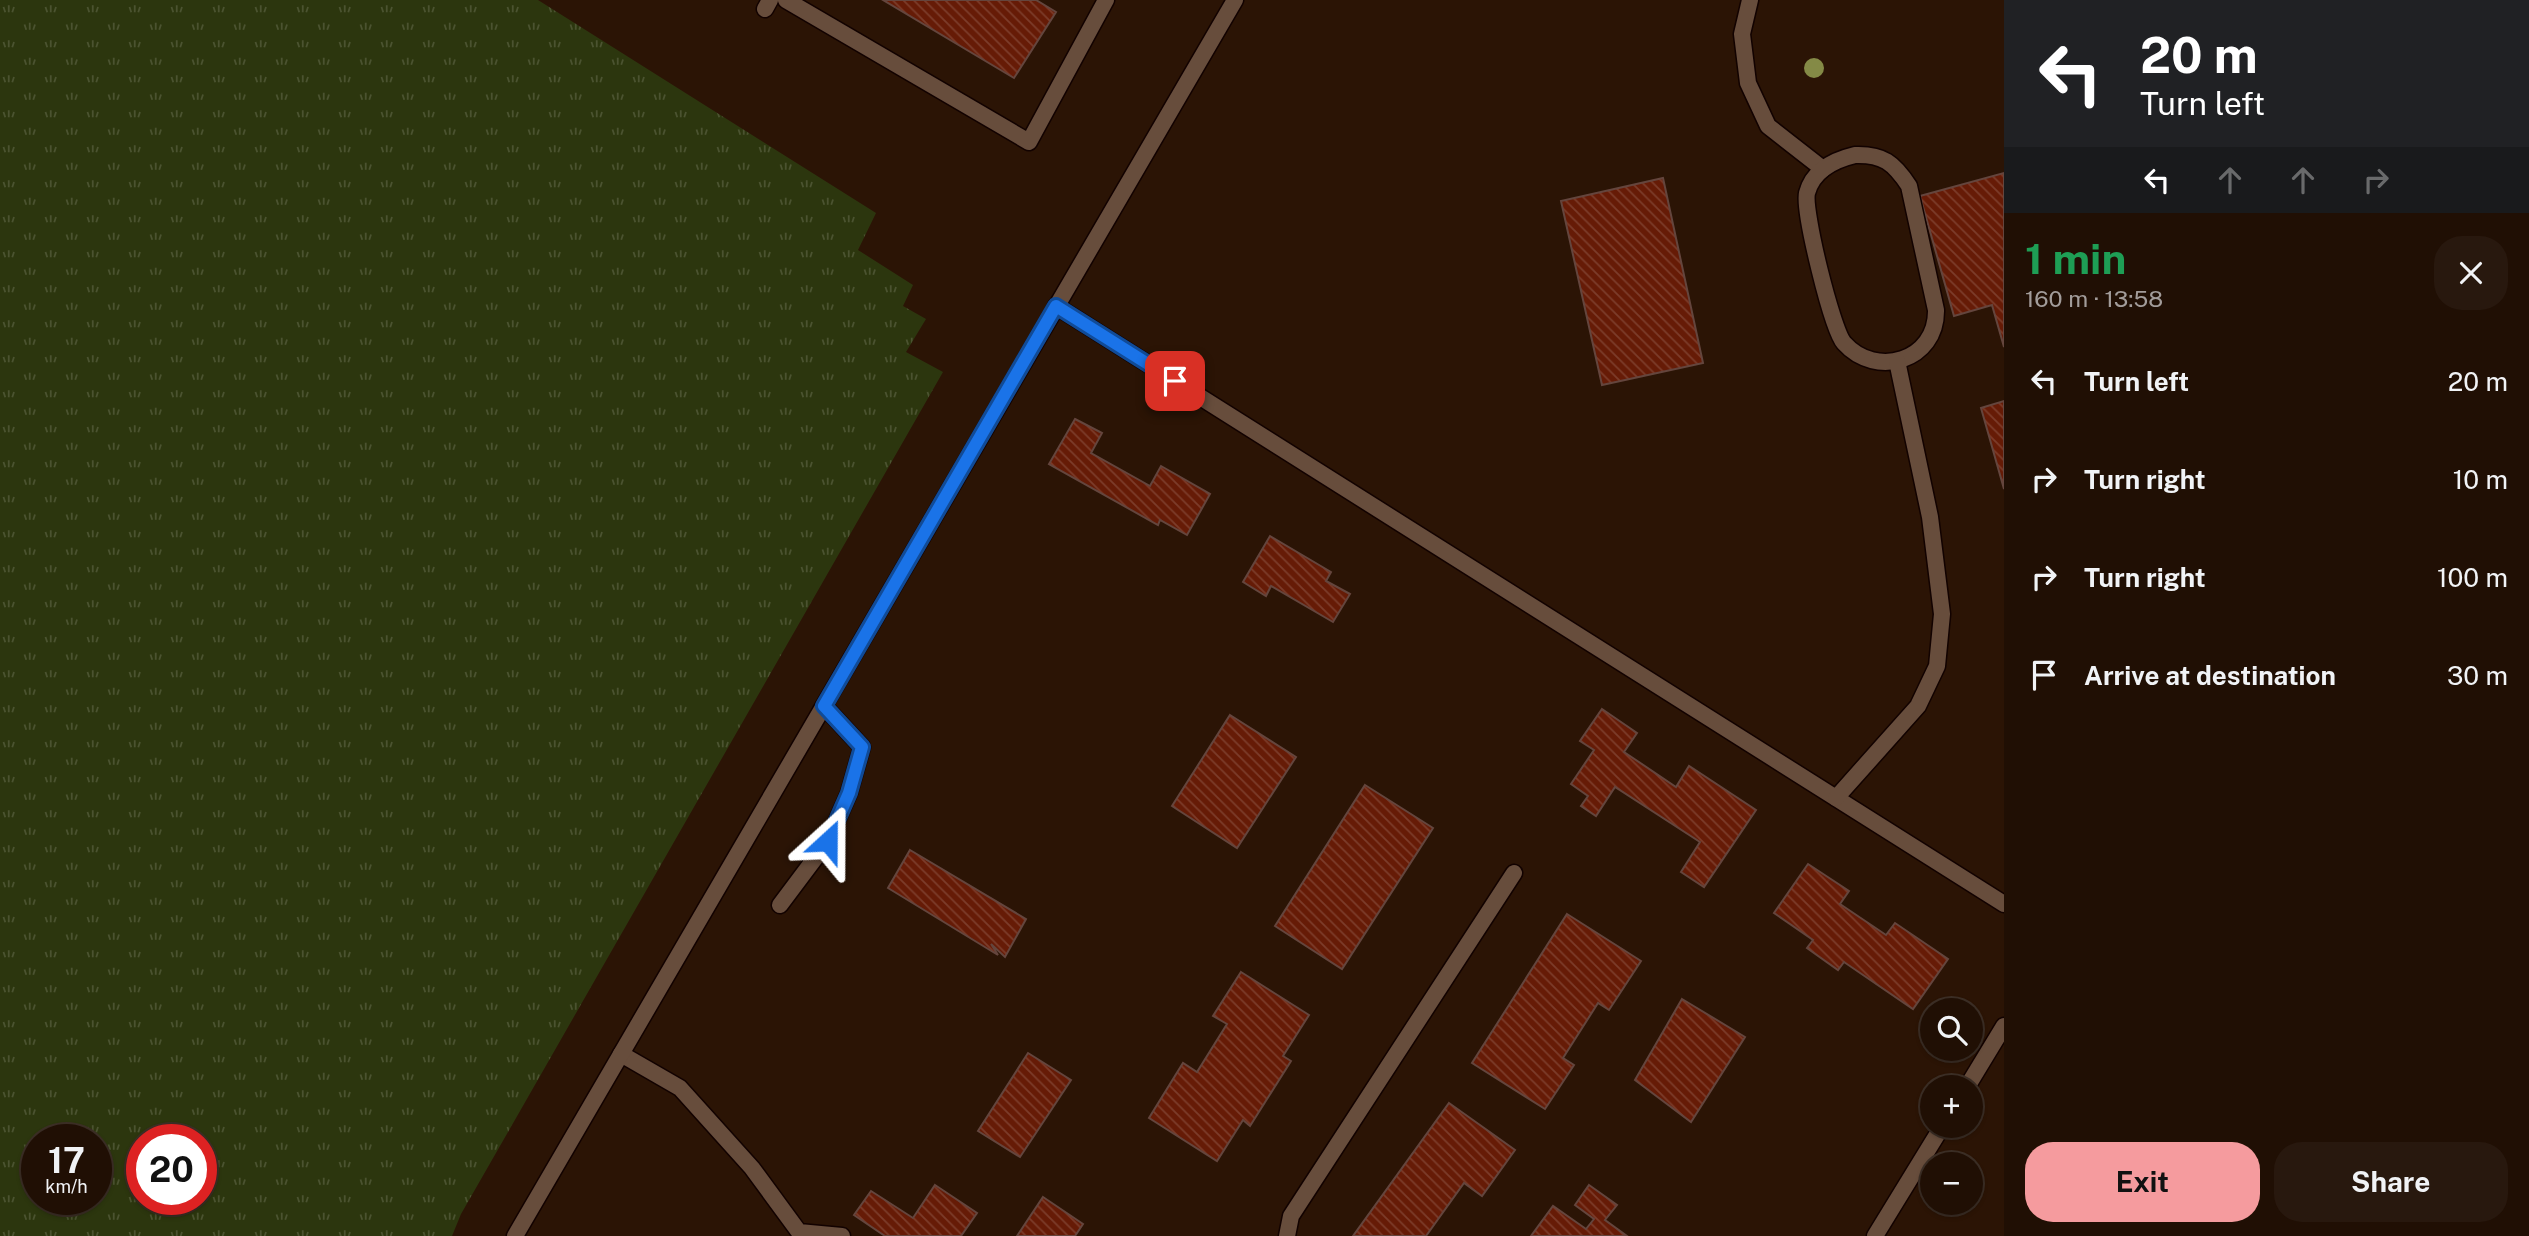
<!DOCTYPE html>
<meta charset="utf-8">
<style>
body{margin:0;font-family:"Public Sans",sans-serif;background:#28180e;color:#f1f3f6;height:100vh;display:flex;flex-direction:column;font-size:26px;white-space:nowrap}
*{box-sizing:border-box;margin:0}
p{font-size:23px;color:#a29c9a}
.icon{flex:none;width:38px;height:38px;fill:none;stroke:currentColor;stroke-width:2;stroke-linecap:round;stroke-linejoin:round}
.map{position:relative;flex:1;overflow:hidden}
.side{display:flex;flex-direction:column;background:#200f04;width:525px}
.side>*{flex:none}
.banner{background:#202124;color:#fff;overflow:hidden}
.controls{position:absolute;left:1920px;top:998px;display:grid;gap:14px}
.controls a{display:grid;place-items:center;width:63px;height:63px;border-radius:50%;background:#200f04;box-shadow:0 2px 5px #0004,0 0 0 2px #3d2f26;font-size:35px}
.speed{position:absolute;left:21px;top:1124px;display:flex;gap:14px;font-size:35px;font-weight:700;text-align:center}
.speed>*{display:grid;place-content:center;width:91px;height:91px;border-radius:50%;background:#200f04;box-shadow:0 2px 5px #0004,0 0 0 2px #3d2f26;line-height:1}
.speed small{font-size:18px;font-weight:400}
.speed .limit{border:10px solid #d22;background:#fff;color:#111}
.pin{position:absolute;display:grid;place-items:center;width:60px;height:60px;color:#fff;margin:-30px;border-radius:14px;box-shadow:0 4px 10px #0006}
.me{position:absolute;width:77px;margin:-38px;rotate:24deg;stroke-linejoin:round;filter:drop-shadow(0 0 5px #0008)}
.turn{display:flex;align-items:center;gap:24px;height:147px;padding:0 21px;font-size:32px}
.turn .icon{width:91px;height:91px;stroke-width:2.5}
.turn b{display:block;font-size:49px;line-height:60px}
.lanes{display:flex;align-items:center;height:66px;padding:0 21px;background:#0003;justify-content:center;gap:35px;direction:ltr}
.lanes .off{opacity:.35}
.round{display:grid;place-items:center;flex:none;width:74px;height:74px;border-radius:28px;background:#28180e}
.summary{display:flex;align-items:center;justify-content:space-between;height:119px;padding:0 21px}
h1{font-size:42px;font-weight:700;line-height:52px;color:#1e9e55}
.primary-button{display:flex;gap:14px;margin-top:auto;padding:14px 21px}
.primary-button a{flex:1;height:80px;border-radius:28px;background:#f59b9e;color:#111;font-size:28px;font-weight:700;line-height:80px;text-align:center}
.primary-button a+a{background:#28180e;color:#f1f3f6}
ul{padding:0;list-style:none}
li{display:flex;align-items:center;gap:21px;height:98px;padding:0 21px}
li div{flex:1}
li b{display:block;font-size:26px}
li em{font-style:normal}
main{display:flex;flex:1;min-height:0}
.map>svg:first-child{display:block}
.grass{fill:url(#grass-tufts);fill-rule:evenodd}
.building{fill:url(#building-back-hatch);stroke:#64453d;stroke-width:2}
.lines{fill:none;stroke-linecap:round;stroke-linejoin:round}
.lane-casing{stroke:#120200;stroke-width:19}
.lane{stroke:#674d3c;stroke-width:16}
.tree{fill:#848a46}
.route-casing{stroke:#114b97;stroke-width:18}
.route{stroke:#1a73e8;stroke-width:12}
</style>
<main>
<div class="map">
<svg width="2004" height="1236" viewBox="0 0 2004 1236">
<defs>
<pattern id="grass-tufts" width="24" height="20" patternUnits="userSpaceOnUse" patternTransform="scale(1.75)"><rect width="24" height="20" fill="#2c360e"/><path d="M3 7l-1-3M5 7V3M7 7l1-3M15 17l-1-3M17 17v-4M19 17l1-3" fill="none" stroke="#4b5330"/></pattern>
<pattern id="building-back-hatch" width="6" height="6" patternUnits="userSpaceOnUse" patternTransform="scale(1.75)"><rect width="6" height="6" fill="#661b06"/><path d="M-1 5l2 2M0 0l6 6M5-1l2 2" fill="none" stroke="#7c3c2a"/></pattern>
</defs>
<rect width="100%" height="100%" fill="#2b1405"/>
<!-- grass -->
<path class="grass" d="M0,0H538L876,213L858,250L913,285L903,306L926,319L906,352L943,372L461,1214L452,1236H0ZM37,1139H96V1199H37ZM142,1139H201V1199H142Z"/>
<!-- building -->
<g class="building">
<path d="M883,0H1036L1056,12L1014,78Z"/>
<path d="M2004,173V347L1992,305L1954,316L1920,196Z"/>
<path d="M1663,178L1703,363L1602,385L1561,201Z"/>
<path d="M2004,401V489L1981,408Z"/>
<path d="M1075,419L1102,433L1091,453L1150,486L1161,466L1210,494L1187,535L1160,520L1158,525L1049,464Z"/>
<path d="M1270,536L1331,572L1326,581L1350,594L1333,622L1271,586L1266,596L1243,582Z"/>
<path d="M1602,709L1637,733L1624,752L1676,787L1689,766L1756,810L1704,887L1681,872L1700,842L1615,787L1596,816L1581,806L1588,796L1571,784L1594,750L1580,741Z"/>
<path d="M1230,715L1296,757L1237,848L1172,806Z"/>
<path d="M1365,785L1433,828L1342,969L1275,926Z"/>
<path d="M910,850L1026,919L1005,957L991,944L998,955L888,888Z"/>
<path d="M1808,864L1849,891L1840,904L1886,935L1895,923L1948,959L1913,1009L1844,962L1838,970L1807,948L1813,940L1774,913Z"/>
<path d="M1567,914L1641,961L1609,1010L1598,1003L1563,1058L1574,1065L1545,1109L1472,1063Z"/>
<path d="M1241,972L1309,1015L1283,1056L1291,1061L1250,1126L1243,1120L1217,1161L1149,1118L1183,1063L1197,1072L1227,1024L1213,1016Z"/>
<path d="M1682,999L1745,1037L1691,1122L1635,1080Z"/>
<path d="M1028,1053L1071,1080L1020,1157L978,1131Z"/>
<path d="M1449,1103L1515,1150L1482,1196L1464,1183L1426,1236H1353Z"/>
<path d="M935,1185L977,1213L961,1236H885L854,1215L871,1191L913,1218Z"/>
<path d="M1589,1185L1617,1205L1605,1220L1627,1236H1531L1553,1206L1586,1229L1594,1219L1575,1205Z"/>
<path d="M1043,1197L1083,1224L1075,1236H1017Z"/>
</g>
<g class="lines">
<defs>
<g id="lane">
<path d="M786,0L1029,142L1106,0"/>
<path d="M1750,0L1742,34L1748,83L1768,126L1823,169"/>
<path d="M765,9L770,0"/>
<path d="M1855,155C1883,154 1894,163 1909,186L1936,310C1937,361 1876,379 1844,343C1832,329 1803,211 1807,193C1813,170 1834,160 1855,155Z"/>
<path d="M1056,306L2004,904"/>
<path d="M1836,798L1918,706L1937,666L1942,614L1930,517L1897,361"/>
<path d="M780,905L828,841L849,793L862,747L824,706"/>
<path d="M621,1054L680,1088L752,1168L799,1232L842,1236"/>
<path d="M1967,1087L2004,1026"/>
<path d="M515,1236L1235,0"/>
<path d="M1287,1236L1291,1216L1514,873"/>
<path d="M1875,1236L1943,1125"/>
</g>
</defs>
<!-- lane casing -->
<use href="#lane" class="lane-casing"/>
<!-- lane -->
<use href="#lane" class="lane"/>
</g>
<!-- trees -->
<circle class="tree" cx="1814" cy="68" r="10"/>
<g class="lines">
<defs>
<path id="route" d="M828,841L849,793L862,747L824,706L1056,306L1175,381"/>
</defs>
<!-- route casing -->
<use href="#route" class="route-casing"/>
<!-- route -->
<use href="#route" class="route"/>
</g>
</svg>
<div class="controls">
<a><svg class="icon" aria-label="search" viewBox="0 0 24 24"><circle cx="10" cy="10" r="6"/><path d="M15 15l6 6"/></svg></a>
<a>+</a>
<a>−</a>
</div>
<div class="speed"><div>17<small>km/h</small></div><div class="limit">20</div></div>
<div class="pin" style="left:1175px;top:381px;background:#d93025"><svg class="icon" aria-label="arrive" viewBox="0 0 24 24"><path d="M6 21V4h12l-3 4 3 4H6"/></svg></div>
<svg class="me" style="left:828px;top:841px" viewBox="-20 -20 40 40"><path d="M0-17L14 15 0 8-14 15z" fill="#1a73e8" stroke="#fff" stroke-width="4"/></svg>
</div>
<section class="side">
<div class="banner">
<div class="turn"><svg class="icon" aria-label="left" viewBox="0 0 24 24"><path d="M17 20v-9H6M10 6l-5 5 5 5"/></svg><div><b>20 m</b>Turn left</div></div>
<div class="lanes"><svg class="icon" aria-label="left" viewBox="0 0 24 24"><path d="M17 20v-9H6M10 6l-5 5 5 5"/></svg><svg class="icon off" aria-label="ahead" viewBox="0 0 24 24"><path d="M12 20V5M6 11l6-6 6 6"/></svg><svg class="icon off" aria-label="ahead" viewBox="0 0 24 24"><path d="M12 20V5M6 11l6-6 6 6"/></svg><svg class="icon off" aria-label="right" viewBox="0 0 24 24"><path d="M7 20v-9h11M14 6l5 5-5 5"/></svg></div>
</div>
<div class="summary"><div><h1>1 min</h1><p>160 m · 13:58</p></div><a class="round"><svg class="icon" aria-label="close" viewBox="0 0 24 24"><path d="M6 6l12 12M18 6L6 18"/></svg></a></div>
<ul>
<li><svg class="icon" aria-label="left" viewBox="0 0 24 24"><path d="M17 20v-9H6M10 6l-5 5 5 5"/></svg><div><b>Turn left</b></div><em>20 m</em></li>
<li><svg class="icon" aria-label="right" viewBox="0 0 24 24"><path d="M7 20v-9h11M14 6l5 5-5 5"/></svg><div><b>Turn right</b></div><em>10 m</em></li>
<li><svg class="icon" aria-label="right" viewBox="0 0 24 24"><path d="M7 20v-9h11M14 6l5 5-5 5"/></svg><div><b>Turn right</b></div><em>100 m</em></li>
<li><svg class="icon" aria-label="arrive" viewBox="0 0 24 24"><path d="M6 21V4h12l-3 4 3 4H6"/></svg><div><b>Arrive at destination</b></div><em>30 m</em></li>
</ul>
<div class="primary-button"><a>Exit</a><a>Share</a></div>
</section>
</main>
